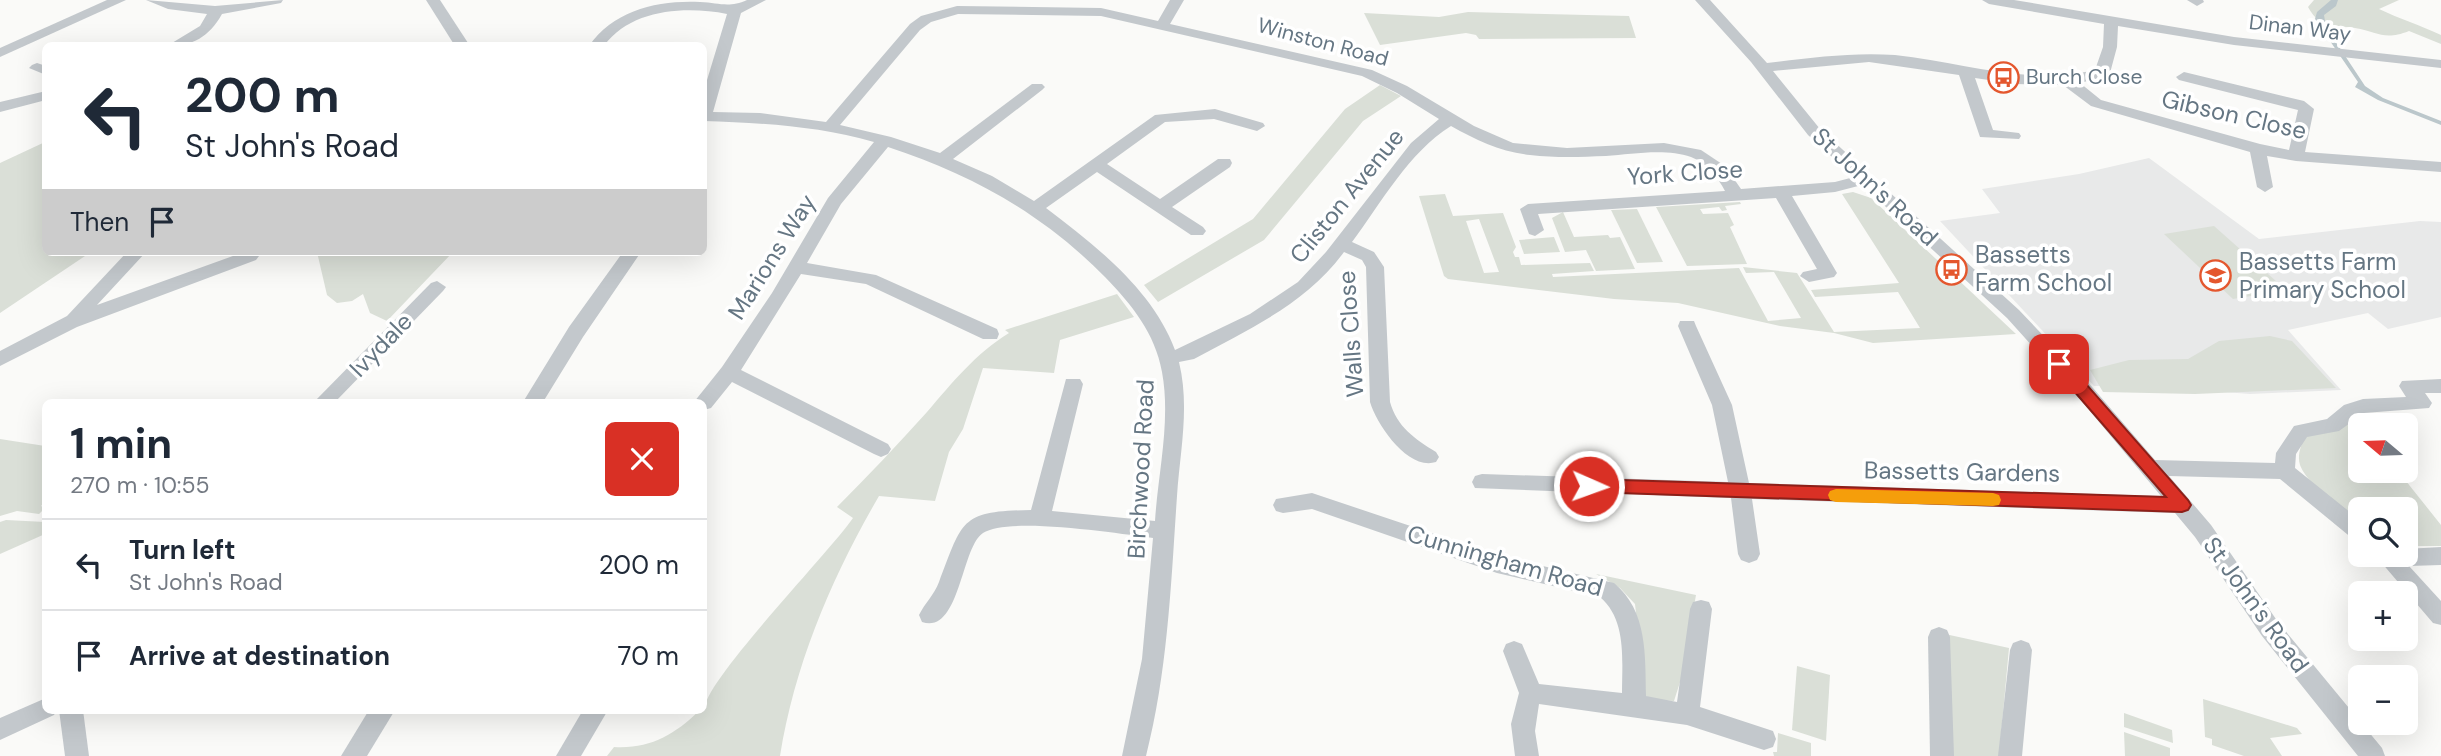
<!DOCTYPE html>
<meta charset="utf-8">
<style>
body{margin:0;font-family:"DM Sans",sans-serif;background:#f6f6f7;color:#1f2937;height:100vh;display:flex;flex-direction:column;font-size:26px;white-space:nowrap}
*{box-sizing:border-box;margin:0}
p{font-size:23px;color:#747a83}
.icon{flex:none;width:38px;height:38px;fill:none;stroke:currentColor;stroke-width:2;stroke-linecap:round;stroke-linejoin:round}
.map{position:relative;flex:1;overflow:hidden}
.side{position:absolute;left:42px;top:399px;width:665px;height:315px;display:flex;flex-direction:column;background:#fff;border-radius:10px;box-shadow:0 7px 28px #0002}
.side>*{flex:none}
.banner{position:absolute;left:42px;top:42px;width:665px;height:214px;border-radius:10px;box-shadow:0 7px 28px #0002;background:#fff;color:#1f2937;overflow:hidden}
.needle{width:46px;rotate:289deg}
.tools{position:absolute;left:2348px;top:413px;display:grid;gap:14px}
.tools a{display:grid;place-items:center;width:70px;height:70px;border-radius:10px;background:#fff;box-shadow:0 7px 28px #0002;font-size:35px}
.pin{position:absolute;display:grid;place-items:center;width:60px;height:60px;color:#fff;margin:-30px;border-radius:14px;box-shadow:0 4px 10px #0006}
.me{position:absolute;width:77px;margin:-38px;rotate:92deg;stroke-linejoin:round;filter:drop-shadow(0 0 5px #0008)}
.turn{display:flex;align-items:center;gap:24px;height:147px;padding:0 28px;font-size:32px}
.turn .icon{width:91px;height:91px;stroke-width:2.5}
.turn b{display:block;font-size:49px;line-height:60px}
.then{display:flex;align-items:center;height:66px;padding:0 28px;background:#0003;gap:14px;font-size:26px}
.round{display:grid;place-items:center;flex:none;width:74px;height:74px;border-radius:10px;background:#f6f6f7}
.headline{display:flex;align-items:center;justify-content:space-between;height:119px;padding:0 28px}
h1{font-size:42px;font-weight:700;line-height:52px}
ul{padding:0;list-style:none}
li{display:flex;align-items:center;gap:21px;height:91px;padding:0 28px;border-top:2px solid #e0e1e3}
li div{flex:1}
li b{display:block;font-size:26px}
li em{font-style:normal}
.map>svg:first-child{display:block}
.built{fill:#e8e9e9}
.green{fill:#dadfd7;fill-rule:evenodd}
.water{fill:#bbc7cb}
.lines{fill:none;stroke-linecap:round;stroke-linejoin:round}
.minor{fill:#c3c8cc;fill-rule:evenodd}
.route{fill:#d93025;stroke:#8d1f18;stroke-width:2}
.slow{fill:#f59e0b}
.labels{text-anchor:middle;stroke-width:7;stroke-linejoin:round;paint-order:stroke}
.far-street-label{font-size:21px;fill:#657683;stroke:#fff}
.far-poi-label{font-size:21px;fill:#657683;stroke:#fff;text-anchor:start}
.street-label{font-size:24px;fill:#657683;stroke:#fff}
.poi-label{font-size:24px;fill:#657683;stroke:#fff;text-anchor:start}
</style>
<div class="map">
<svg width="2441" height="756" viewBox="0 0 2441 756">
<rect width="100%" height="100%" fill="#fafaf8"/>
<!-- built -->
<path class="built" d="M2149,158L2259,239L2420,221L2441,222V317L2388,329L2368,313L2288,330L2341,390L2250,394L2147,386H2094L1940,221L2000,213L1982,189L2079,174Z"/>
<!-- green -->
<g class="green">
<path d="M2314,0H2399L2379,9C2400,19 2420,25 2441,35V44L2409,31C2384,41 2378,32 2355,28C2332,24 2322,31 2308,7Z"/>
<path d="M1468,12L1629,16L1636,38L1479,39L1476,35L1466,33L1380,45L1364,13L1439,17Z"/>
<path d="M1380,85L1401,96L1363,121L1264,240L1158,302L1144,285L1253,219L1345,109Z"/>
<path d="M45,142L46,252H91L0,313V163Z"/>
<path d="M1853,192L1871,198L2016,334L1873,343L1834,333L1780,326L1678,303L1614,299L1448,279L1444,276L1419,196L1445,194L1453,216L1503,213L1516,247L1513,252L1515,257H1519L1521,265L1590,263L1594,271L1552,274L1553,277L1739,268L1768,321L1801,318L1774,272L1746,273L1743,267L1797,273L1834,332L1920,328L1898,292L1815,297L1811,290L1899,283L1842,194ZM1479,219L1499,272H1498L1484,273L1466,221Z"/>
<path d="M1740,202L1741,204L1725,206L1727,210L1722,211L1719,207L1700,209L1703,214L1728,213L1734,225L1730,227L1747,264L1687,266L1656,207Z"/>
<path d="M1637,209L1663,262L1637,263L1611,210Z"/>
<path d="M1563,212L1574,237L1608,235L1610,238L1620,237L1635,269L1596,271L1586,250L1565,252L1552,218Z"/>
<path d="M2214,226L2286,290L2233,299L2164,234Z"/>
<path d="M1554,237L1560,252L1524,254L1519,240Z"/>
<path d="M317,252H453L387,321L370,313L363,294L352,301L337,303L327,295Z"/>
<path d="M1117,294L1134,317L1060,340L1054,373L983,368L963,429L949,452L935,501L879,496C832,577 795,663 780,756H607L614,747C650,749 674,735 699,711L704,710C704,681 829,553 853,518L837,507C868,476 898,444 927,412C953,382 975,354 1009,333L1005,330Z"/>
<path d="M2270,336L2292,341L2336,388L2195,394L2103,392L2090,370L2129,360L2188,359L2219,341Z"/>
<path d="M2355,421L2363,425H2361V471H2398L2441,525V546H2406V509H2361V525C2344,510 2308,486 2300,465C2297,455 2301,445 2305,437Z"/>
<path d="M0,439L45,446V502L41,506L45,508L39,514L17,511L0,516Z"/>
<path d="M6,520L45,522V534L0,554V522Z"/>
<path d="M1596,574L1696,595L1681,679L1674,701L1651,700L1645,695L1635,604L1620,588Z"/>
<path d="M1945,634L2009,648L1999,756H1948Z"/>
<path d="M1797,666L1830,675L1826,741L1792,730Z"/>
<path d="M2203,699L2297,728L2302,734L2270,738L2282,756H2244L2212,745V739L2205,737Z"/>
<path d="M2124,713L2172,730L2173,743L2124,727Z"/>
<path d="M2124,732L2170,748V756H2125Z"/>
<path d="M1778,733L1811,743V756H1774L1773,752H1777Z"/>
</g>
<!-- water -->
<path class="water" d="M2331,0H2338L2336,6L2324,15L2326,27L2365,86L2383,98L2441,121V125L2378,100L2355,87L2358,82L2315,19L2317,12Z"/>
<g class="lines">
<!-- minor -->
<g class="minor">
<path d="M107,0H126L0,57V48Z"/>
<path d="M146,0L215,6L283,0L281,3L222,14C209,37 193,46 167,46L200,26L207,14L168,9Z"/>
<path d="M426,0H440L470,46H455Z"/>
<path d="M747,0H766L741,13L713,112L760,113L826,122L910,24L921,16L957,6L1101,8L1158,21L1170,0H1184L1170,24L1372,70L1407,86L1474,126L1513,143L1567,148L1664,143L1701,150L1725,166L1741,189L1835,182L1854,177L1808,135L1751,62L1695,0H1710L1767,63C1810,58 1851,52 1895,55C1963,62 2026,86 2095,70L2103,47L2104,24L1989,4L1982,0H2014L2234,37L2441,60V68L2234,45L2118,26L2117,47L2110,73L2107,76L2080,83L2101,100L2260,144L2289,150L2298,110L2179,80L2176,77L2184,72L2304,101L2314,109L2305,152L2441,162V172L2296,161L2267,156L2273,187L2265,192L2257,187L2250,152L2091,106L2063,85L2016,84L1975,78L1993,130L2019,133L2021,136L2019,139L1980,137L1959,75L1869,62L1773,71L1820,129L2019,310L2093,388L2155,460L2275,463L2276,453L2294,426L2327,419L2344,405L2363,399L2406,397L2399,386L2402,381L2441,379V393H2425L2432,403L2429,408L2364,413L2339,431L2307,437L2296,454L2295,468L2361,521V541L2353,539L2280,479L2169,476L2211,525L2278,622L2382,748L2385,756H2358L2262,636L2195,537L2175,513L1752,499L1760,554L1757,560L1749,563L1741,560L1738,554L1731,498L1475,488L1472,482L1475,476L1482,474L1728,482L1712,405L1678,326L1680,321H1694L1696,326L1732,405L1749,483L2161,496L2079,398L2007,318L1862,185L1835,192L1792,196L1837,273L1834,277L1809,282L1800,276L1803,272L1817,269L1776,198L1538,214L1544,230L1535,236L1529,234L1520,209L1528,204L1725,191C1718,177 1706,163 1691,157C1666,148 1632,154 1606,156C1580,157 1556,158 1530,155C1501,152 1476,140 1451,126C1408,153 1382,202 1352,242L1374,252L1384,267L1390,402C1397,427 1415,439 1436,452L1439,457L1436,462C1408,471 1377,425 1370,402L1366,267L1362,260L1344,252C1306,304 1249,329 1194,359L1179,362C1190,407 1180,451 1177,496C1171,583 1168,670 1146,756H1122L1142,659L1153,538C1120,534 1009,516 983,533C961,547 960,635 922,622L919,615C925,603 934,595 939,582C963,521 959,511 1031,510L1066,379H1080L1083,384L1052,511L1155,521C1158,473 1171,421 1162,372C1155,333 1132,305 1105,277C1043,214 971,174 888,147L841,204L807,263L876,275L997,329L999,334L997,339H983L866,284L801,274L741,370L888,444L891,449L888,454L881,457L874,454L732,382L711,408L704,410V402H694L722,367L772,293L828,198L874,142C818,126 761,123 704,121V90L727,14C685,6 631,9 604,46H589C614,10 658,0 700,2C720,3 729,8 747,0ZM958,14L1101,16L1362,76L1397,93L1439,119L1411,143L1326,252L1298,282L1250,314L1175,350C1153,290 1095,245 1046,208L1097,172L1191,235H1203L1206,231L1203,227L1172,207L1230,167L1232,163L1230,159H1218L1160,199L1107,164L1165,122L1214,119L1257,131L1265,126L1263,123L1215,109L1155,115L1034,201L992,176L953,159L1042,90L1045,87L1042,84H1032L940,153L891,137L840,125L920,30L931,22Z"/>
<path d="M2187,0H2203L2204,2L2197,6Z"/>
<path d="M37,63L46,66V75L29,68L32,65Z"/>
<path d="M46,91V100L0,112V102Z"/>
<path d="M127,252H146L97,305L244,252H256L259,256L256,260L77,327L0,366V351L67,316Z"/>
<path d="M623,252H641L583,337L543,402H523L569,327Z"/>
<path d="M437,281L446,287L443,291L335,402H314L431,283Z"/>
<path d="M1312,493L1497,555L1614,583C1648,611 1645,656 1646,696L1677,702L1690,609L1693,602L1701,600L1709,602L1712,609L1700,707L1773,731L1776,739L1773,747L1764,750L1687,725L1539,704L1535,731L1539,756H1515L1511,724L1519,693L1503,651L1506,644L1514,641L1522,644L1539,684L1622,693C1622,660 1627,620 1600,597L1497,573L1312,509L1283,513L1276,511L1273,505L1276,499Z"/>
<path d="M2441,547V565L2409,566L2441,601V625L2433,623L2375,555H2406V549Z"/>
<path d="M1939,627L1947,630L1950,637L1954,756H1930L1928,637L1931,630Z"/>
<path d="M2021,640L2029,643L2032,650L2022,756H1998L2010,650L2013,643Z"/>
<path d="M46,698V710H57L54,715L0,740V718Z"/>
<path d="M59,710H83L89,756H65Z"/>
<path d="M369,710H395L367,756H341Z"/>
<path d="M583,710H608L581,756H556Z"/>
</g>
</g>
<!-- route -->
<path class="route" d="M2059,358L2065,360L2188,500L2191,505L2188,510L2182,512L1589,492L1583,490L1580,486L1583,481L1589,479L2166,497L2054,368L2051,364Z"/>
<!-- slow -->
<path class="slow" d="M1836,489L1993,493L1999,495L2001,500L1999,505L1993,506L1836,502L1830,500L1828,495L1830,491Z"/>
<!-- icons -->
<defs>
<symbol id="bus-ring" viewBox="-11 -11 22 22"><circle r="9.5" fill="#fff" stroke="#e4572e" stroke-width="1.5"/><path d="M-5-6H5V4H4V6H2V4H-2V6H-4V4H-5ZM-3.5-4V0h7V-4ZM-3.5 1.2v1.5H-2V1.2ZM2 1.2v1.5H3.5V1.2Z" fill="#e4572e"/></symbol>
<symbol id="school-ring" viewBox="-11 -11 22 22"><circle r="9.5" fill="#fff" stroke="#e4572e" stroke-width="1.5"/><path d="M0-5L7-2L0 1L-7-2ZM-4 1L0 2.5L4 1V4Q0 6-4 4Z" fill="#e4572e"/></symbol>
</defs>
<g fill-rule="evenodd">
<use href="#bus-ring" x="1986" y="60" width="35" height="35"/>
<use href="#bus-ring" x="1934" y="252" width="35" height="35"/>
<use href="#school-ring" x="2198" y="258" width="35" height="35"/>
</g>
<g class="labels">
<!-- far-street labels -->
<g class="far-street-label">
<text transform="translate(2300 28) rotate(7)" y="7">Dinan Way</text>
<text transform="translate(1323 42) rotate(15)" y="7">Winston Road</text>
</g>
<!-- far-poi labels -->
<g class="far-poi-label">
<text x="2026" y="84">Burch Close</text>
</g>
<!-- street labels -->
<g class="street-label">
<text transform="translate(2234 115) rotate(13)" y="8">Gibson Close</text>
<text transform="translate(1685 173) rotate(-4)" y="8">York Close</text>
<text transform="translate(1875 187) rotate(43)" y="8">St John's Road</text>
<text transform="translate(1347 196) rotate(-51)" y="8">Cliston Avenue</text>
<text transform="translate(772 257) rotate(-58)" y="8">Marions Way</text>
<text transform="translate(1351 334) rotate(-94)" y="8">Walls Close</text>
<text transform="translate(381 345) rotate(-46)" y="8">Ivydale</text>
<text transform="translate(1141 469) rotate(-87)" y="8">Birchwood Road</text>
<text transform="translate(1962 472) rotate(1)" y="8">Bassetts Gardens</text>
<text transform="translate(1505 561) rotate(16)" y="8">Cunningham Road</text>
<text transform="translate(2256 605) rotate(54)" y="8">St John's Road</text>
</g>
<!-- poi labels -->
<g class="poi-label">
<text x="1975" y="263">Bassetts<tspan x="1975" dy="28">Farm School</tspan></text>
<text x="2239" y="270">Bassetts Farm<tspan x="2239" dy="28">Primary School</tspan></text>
</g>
</g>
</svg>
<div class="tools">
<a><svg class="needle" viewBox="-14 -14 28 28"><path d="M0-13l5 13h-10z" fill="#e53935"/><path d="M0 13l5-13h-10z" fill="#747a83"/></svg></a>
<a><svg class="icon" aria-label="search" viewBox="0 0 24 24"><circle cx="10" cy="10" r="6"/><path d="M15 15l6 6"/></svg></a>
<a>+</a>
<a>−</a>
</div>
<div class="pin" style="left:2059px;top:364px;background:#d93025"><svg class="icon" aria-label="arrive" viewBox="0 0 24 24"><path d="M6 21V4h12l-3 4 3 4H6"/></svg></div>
<svg class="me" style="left:1589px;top:486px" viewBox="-20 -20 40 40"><circle r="17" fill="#d93025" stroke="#fff" stroke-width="3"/><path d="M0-11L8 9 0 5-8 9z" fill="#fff"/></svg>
<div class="banner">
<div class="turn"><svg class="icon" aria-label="left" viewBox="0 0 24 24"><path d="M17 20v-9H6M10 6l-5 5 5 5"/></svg><div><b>200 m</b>St John's Road</div></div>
<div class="then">Then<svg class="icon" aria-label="arrive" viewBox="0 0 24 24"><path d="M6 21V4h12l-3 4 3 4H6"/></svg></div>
</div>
<section class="side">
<div class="headline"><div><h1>1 min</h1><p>270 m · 10:55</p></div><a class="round" style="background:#d93025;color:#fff"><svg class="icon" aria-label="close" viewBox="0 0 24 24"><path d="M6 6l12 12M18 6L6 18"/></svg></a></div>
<ul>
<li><svg class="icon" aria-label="left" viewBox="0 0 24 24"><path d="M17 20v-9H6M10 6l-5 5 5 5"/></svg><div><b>Turn left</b><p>St John's Road</p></div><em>200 m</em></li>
<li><svg class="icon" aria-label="arrive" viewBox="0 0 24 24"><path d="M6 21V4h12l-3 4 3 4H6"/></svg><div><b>Arrive at destination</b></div><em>70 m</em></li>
</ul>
</section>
</div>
